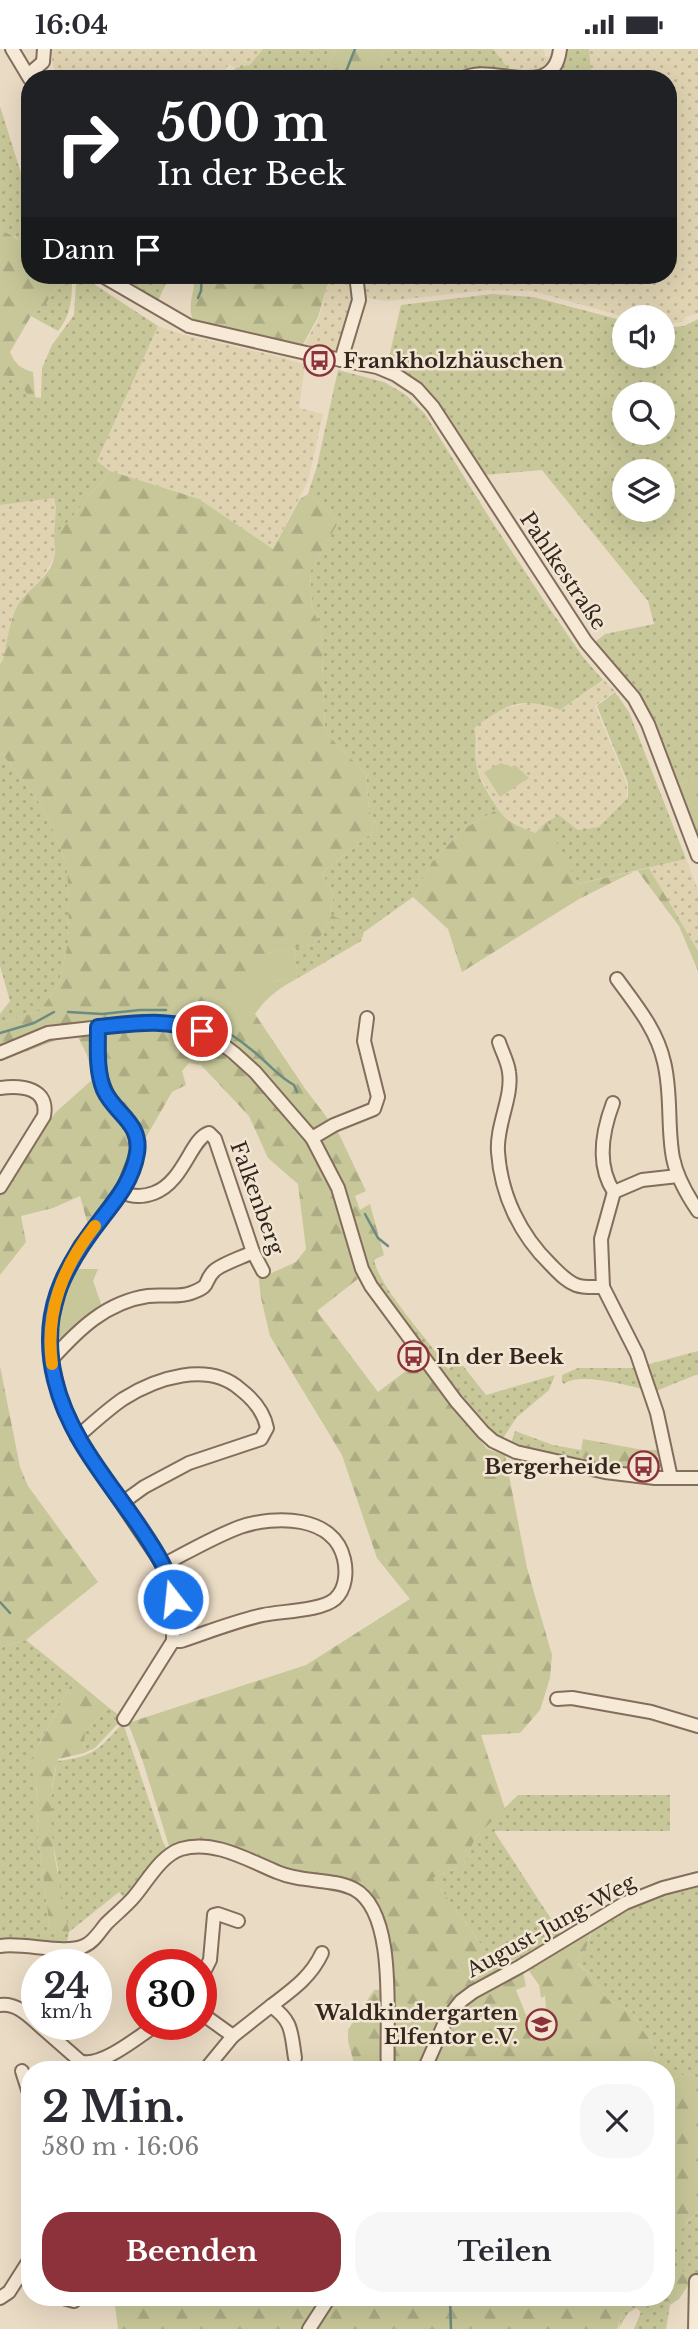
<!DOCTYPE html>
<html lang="de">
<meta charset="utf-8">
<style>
body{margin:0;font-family:"Libre Baskerville",serif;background:#f7f7f7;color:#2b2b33;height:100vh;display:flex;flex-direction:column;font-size:26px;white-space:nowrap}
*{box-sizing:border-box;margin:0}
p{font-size:23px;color:#7c7c81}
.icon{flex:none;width:38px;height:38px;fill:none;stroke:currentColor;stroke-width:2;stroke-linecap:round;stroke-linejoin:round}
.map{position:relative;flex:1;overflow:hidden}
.side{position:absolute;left:21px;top:2012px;width:654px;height:245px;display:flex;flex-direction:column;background:#fff;border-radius:28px;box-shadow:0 7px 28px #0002}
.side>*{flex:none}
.hud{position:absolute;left:21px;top:21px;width:656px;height:214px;border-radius:28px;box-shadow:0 7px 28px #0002;background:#202124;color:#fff;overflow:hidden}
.controls{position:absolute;left:612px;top:256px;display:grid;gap:14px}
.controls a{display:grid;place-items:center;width:63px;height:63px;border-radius:50%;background:#fff;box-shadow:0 7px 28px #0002;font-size:35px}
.speed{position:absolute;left:21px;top:1900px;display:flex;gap:14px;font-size:35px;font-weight:700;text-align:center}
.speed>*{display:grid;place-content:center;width:91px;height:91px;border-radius:50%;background:#fff;box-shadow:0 7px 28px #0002;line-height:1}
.speed small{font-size:18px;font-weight:400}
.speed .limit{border:10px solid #d22;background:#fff;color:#111}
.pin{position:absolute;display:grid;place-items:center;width:60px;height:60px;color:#fff;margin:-30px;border:4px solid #fff;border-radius:50%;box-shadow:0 2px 7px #0007}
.me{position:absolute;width:77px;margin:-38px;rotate:344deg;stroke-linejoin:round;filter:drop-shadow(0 0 5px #0008)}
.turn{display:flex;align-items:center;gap:24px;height:147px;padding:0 21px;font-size:32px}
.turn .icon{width:91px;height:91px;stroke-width:2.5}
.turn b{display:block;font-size:49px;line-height:60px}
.then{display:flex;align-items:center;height:66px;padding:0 21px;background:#0003;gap:14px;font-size:26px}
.round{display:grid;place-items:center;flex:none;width:74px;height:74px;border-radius:28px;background:#f7f7f7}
.summary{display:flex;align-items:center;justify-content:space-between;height:119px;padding:0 21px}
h1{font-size:42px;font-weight:800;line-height:52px}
.button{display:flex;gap:14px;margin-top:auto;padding:14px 21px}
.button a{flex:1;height:80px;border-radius:28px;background:#8d313b;color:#fff;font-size:28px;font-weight:800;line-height:80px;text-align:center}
.button a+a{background:#f7f7f7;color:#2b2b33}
.status{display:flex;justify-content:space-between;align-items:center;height:49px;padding:0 35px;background:#fff;direction:ltr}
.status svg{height:19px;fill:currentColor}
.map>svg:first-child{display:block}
.farmland{fill:url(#farmland-dots)}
.grass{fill:url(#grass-dots);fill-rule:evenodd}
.forest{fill:url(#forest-firs)}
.park{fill:#c7c799}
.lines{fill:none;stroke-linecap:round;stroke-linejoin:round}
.stream{stroke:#6d8b80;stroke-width:2.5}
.minor-casing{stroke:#836d5c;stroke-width:16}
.minor{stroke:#f6e9d6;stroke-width:12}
.route-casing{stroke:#114b97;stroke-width:18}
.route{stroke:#1a73e8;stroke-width:12}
.slow{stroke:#f59e0b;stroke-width:12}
.labels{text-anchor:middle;stroke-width:5;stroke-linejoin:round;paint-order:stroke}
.poi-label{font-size:21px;font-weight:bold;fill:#34271f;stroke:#f2e6d3;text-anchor:start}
.street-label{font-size:21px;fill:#34271f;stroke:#f2e6d3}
</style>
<div class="status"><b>16:04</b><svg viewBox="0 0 49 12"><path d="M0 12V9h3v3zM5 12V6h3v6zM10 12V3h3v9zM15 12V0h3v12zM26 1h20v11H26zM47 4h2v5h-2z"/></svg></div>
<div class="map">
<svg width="698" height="2280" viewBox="0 0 698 2280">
<defs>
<pattern id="farmland-dots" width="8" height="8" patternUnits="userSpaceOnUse" patternTransform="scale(1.75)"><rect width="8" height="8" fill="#dfd3b2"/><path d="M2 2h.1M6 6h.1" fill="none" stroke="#c0b599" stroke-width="1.8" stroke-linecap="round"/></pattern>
<pattern id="grass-dots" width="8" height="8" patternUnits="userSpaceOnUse" patternTransform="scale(1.75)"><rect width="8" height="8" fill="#c7c799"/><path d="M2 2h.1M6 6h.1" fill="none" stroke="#acab83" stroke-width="1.8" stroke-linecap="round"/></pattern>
<pattern id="forest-firs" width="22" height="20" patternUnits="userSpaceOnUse" patternTransform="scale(1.75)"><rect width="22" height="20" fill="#c7c799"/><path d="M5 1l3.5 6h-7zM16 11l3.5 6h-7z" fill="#acab83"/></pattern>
</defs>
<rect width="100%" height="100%" fill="#eadbc4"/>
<!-- farmland -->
<g class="farmland">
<path d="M51,0H263L250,17L236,19L229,15L219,30H58L53,16Z"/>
<path d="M493,0H544L545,7L555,12L538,26L510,25Z"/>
<path d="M589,0H698V264L685,268L683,273L666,275H663V268H625L533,242L489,241L386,252L367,249L361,244L358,226H668V30H592Z"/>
<path d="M336,226H354L356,247L340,307L302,300L319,269L327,238Z"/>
<path d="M158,277L184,286L281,308L305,316L299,359L323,365L308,432L273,500L199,450L110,422L97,413Z"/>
<path d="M54,448L56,458L54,509L41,531L24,547L17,557L12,568L3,611L0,615V456Z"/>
<path d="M604,631L615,642L595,657L627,735V748L599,778L578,781L559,766L546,773L535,784L522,779L502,766L479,727L476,713L477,688L473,679L501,660L533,653L561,661Z"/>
<path d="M686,810L698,841V902L649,819Z"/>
</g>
<!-- grass -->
<g class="grass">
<path d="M263,0H335L321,30H228L236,19L250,16Z"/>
<path d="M385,0H493L510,22L461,24L432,21L418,30L363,29L366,20L379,12Z"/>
<path d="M562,0H589L592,30H538Z"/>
<path d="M0,57L30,153V204L16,188L0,181Z"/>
<path d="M80,226L158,277L97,412L110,422L69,472L54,486L56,458L54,449L0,456V326L17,328L28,347L41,349L42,319L52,296L74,266L76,234Z"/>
<path d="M113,226H170L157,254Z"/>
<path d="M72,230C72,250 71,266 58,282L31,267L45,256L56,239Z"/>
<path d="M492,245L533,248L625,272V306H663V279L684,277L698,270V727L676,736L654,675L643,653L594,594L605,585L654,575L648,552L542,421L484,426L460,386L433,349L387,317L401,256ZM625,345H663V383H625ZM625,422H663V460H625Z"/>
<path d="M338,321L384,333L406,346L425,365L489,468L545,553L583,608L603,631L560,661C520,647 507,655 474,679C478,691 474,700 476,713C477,730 489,745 498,760L462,781L432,813L413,848L364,883L361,892L298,929L294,899L316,895L328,874L341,872L330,865L334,846L322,824L378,779L369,762L366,725L325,683L321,579L312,559L310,523L339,472L308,445L317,417Z"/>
<path d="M615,643L629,663L686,810L577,835L546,773L559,766L578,781L599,778L628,748V734L597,657Z"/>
<path d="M0,702L42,757L67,815L69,889L59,934L40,962L0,974V965L10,952L0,917Z"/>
<path d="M374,1210C378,1238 431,1293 448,1320L460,1313L486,1346L555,1326L549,1341L517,1368L503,1389C478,1387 383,1244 363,1217Z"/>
<path d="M698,1302V1325L656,1342L646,1316Z"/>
<path d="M578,1319H635L643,1340C625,1336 579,1323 564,1335L562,1333V1326Z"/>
<path d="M515,1382L553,1396L581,1401L580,1408L656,1420L655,1423L614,1420L522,1400L511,1394Z"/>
<path d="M26,1591L74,1630L27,1718L36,1726L38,1788L50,1880L58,1821L51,1783V1748L57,1712C94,1708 99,1700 123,1674L163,1793L169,1804L167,1805L163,1801L151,1814L154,1821L127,1852L119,1843L69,1883L66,1897L19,1890L0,1893V1599Z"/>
<path d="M108,1658L123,1669L95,1699L84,1704L85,1683Z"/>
<path d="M518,1746H670V1782H494L562,1887L526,1910L493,1912L433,1829L464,1815L476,1787Z"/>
<path d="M698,1836V2029L690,2025L667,2029V2021H660L652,1994L639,1976L632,1963L607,1950L591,1927L578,1914V1910L587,1897L592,1881C630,1859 655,1847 698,1836Z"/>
<path d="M698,2163V2227L693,2229L667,2212C667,2194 686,2174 698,2163Z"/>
<path d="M637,2249H649L670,2256L666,2280H634L641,2263L636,2259L628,2264L618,2280L622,2265Z"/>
</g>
<!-- forest -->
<g class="forest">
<path d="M335,0H385L379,12L366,20L363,30H321Z"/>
<path d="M0,181C25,191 30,200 30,226H72V230L56,239L45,256L31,267L10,303C15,315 21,320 33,323L35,348L28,347L17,328L0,326Z"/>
<path d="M193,226H335L327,237L318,268L302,297L193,272C186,251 197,243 193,226Z"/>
<path d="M110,422L199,450L273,500L300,450L308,445L339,472L310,523L312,559L321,579L325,683L366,725L369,762L378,779L322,824L334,846L330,865L343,872L328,874L316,895L268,904L269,938L274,932L298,929C279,939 267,948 255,965L306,1041L338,1083L366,1142L355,1147L360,1161L370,1155L384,1206L357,1219L359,1229L317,1262L378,1343L419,1312L487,1400L505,1406L527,1519L552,1606L550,1629L540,1661L520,1684L481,1686L505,1760L476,1787L464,1815L433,1829L506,1930L520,1922L523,1924L526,1937L516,1941L528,1971L531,1990L548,1985L545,1947L541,1949L539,1936L527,1919L591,1881L587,1897L578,1910V1915L591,1927L607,1950L632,1963L639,1976L652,1994L660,2021H337L355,2018L348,1992V1981L374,1941L390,1940L373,1849L232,1802H172L169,1797L143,1713L128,1674L306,1616L410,1550L377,1509L342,1406L270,1287L261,1249L257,1215L265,1227L296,1213L306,1200L298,1135L268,1109L249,1067L201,1016L189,1014L182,1022L186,1036L172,1043L145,1090L134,1099L122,1134L88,1176L80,1147L53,1159L21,1167L26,1193L0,1226V1143L56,1063L93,1030L87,1006L77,986L57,991L6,1010L0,1008V974L40,962L59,934L69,889L67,815L42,757L0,702V615L3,611C7,593 9,574 17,557C27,540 50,529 54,509C56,502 54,493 54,486L69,472Z"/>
<path d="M698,727V796L676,736Z"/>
<path d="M498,760C505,772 521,779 535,784L546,773L578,835L649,819L698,902V922L679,877L637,821L579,850L462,923L448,880L413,848L432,813L462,781Z"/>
<path d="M0,1317L20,1418L28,1437L98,1533L26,1591L0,1599Z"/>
<path d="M583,1390L643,1401H659C658,1407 656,1412 650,1415C636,1421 595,1411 580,1408Z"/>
<path d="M74,1630L108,1658L85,1683L84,1704L58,1710C41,1767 59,1827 69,1883L50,1880L38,1788L36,1726L28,1722L27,1718Z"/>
<path d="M690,2025L698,2029V2163L687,2173L667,2204V2029Z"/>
<path d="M667,2212L693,2229L679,2250L670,2256L648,2249H667Z"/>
<path d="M114,2249H637L622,2265L617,2280H118Z"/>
</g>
<!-- park -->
<g class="park">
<path d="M501,714L511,718L515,716L529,729L500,748L484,723Z"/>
<path d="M294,899L298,929L274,932L269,938L239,962L231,958L268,904Z"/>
<path d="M74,1220H98L93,1232L103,1260L61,1293L57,1290L61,1256Z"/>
</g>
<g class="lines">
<!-- stream -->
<g class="stream">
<path d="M343,30L355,0"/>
<path d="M198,249L201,242L202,226"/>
<path d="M68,963L102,965L140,961H166"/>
<path d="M194,967C220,976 240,990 260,1008C274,1020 278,1027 294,1036L297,1043"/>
<path d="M0,984L34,974L54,963"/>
<path d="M365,1165L378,1189L388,1197"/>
<path d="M0,1553L10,1564"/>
<path d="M450,2249L451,2280"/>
</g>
<defs>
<g id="minor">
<path d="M12,0L30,30"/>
<path d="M28,26L43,13L44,0"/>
<path d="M463,30C488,12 554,55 560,0"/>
<path d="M101,226L189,277L306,304L377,318L396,326L417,340L433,358L586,593L634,649L648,675L698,807"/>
<path d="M341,311L359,251L356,226"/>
<path d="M617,930C636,956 657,981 664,1013C672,1045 667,1078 673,1109C677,1129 687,1146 698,1162"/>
<path d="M98,978V1016L101,1030L109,1050L134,1079L138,1102L122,1143L80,1197L63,1228L51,1273V1311L62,1356L77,1388L163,1516L173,1550V1592L124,1670"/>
<path d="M499,993C502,1003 508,1013 509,1023C513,1048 496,1076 498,1103C501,1146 520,1186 551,1216C559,1224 566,1232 576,1236C584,1239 594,1238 603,1238"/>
<path d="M0,1004L48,984L145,973L178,975L213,988L234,1004L255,1023L312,1089L338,1139L362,1220L371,1237L456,1352L483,1383L493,1392L516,1403L605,1423L655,1429H698"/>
<path d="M0,1039C22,1036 49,1039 44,1067L0,1138"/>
<path d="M613,1054C602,1083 596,1116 614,1143"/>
<path d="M312,1089L334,1076L374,1060L378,1048L364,992L367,969"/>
<path d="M122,1143C133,1149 143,1148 154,1144C184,1133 191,1089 209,1084L215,1090L253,1203L263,1222"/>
<path d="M51,1311C78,1281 106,1253 148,1247C163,1245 178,1249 191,1244C213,1236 202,1234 214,1222C221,1215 243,1208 253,1203"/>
<path d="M77,1388C92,1375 107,1361 123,1350C156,1329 208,1312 240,1340C253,1350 264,1363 267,1379L261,1390L189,1414L144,1438L122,1454"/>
<path d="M671,1429L657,1364L643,1323L637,1305L603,1238L601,1190L614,1143L642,1131L678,1127"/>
<path d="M163,1516C188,1503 213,1488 240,1478C275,1466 334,1466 344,1510C347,1523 346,1540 335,1550C321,1562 282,1562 263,1566C235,1572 208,1583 181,1592H173"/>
<path d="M557,1650L572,1649L651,1663L698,1677"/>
<path d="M0,1897C23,1893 65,1906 84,1897C94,1893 100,1882 106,1875C115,1866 125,1858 133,1849C147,1833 160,1807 181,1800C213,1790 248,1811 277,1823C302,1834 332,1829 354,1840C399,1864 385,1977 388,2021"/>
<path d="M201,1929L210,1911L214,1866L218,1865L238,1872"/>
<path d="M0,1956C15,1954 26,1964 37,1974"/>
<path d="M271,1957C292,1941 311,1928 322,1904"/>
<path d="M201,1964L233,1987L205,2021"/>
<path d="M39,1976L80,2012C100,2020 139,1987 156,1976"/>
<path d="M233,1987L271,1957C293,1972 291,1984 295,2009"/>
<path d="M424,2021L446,1971L461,1952L473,1943L521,1917L625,1854L663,1839L698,1830"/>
<path d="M22,2022L30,2047"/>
<path d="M0,2249L9,2243L30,2210"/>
<path d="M63,2249L74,2252"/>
<path d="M309,2280L329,2249"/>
<path d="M695,2280L696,2232"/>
</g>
</defs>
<!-- minor casing -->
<use href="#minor" class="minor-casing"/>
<!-- minor -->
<use href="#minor" class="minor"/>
</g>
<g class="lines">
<defs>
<path id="route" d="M173,1550C170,1538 168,1525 162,1514C129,1452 72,1402 55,1331C39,1265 62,1220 102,1169C117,1150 133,1130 137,1104C142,1074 115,1065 104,1041C96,1021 98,999 98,978C136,974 165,969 202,982"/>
</defs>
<!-- route casing -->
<use href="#route" class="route-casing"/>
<!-- route -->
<use href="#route" class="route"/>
<!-- slow -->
<path class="slow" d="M52,1315C45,1262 63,1218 95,1177"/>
</g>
<!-- icons -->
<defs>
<symbol id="bus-ring" viewBox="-11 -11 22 22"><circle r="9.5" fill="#f2e6d3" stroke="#8d313b" stroke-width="1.5"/><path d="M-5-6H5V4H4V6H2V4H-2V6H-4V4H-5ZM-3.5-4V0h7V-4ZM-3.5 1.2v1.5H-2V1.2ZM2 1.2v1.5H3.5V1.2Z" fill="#8d313b"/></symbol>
<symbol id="school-ring" viewBox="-11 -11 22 22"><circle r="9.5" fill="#f2e6d3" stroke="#8d313b" stroke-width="1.5"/><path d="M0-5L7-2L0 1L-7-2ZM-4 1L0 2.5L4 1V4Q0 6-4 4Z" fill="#8d313b"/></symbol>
</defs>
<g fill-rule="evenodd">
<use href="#bus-ring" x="302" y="294" width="35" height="35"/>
<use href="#bus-ring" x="396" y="1290" width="35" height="35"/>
<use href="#bus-ring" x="626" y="1400" width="35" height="35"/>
<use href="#school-ring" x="524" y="1958" width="35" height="35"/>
</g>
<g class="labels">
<!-- poi labels -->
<g class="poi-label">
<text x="343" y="319">Frankholzhäuschen</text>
<text x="436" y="1315">In der Beek</text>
<text x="621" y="1425" text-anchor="end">Bergerheide</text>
<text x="518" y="1971" text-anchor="end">Waldkindergarten<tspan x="518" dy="24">Elfentor e.V.</tspan></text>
</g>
<!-- street labels -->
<g class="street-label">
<text transform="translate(563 522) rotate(56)" y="7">Pahlkestraße</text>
<text transform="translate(257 1149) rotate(70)" y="7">Falkenberg</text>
<text transform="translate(551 1877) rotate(-29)" y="7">August-Jung-Weg</text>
</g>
</g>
</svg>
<div class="controls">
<a><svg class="icon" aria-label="sound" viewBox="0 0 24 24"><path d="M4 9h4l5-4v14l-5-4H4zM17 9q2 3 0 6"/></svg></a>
<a><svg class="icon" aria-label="search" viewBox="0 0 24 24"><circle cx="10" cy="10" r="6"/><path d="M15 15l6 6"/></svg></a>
<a><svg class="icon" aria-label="layers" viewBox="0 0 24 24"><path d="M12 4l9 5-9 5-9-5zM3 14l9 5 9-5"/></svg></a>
</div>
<div class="speed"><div>24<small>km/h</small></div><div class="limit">30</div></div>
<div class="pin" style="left:202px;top:982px;background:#d93025"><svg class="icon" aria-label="arrive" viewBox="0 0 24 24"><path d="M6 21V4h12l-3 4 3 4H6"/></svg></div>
<svg class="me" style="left:173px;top:1550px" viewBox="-20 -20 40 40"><circle r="17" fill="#1a73e8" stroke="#fff" stroke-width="3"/><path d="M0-11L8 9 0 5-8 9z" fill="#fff"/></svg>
<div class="hud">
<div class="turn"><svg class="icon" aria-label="right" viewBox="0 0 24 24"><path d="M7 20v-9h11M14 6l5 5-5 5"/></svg><div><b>500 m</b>In der Beek</div></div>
<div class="then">Dann<svg class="icon" aria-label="arrive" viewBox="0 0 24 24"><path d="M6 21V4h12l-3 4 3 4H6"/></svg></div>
</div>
<section class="side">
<div class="summary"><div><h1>2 Min.</h1><p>580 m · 16:06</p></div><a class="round"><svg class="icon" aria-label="close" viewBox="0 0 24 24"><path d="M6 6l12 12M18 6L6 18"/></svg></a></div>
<div class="button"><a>Beenden</a><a>Teilen</a></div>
</section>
</div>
